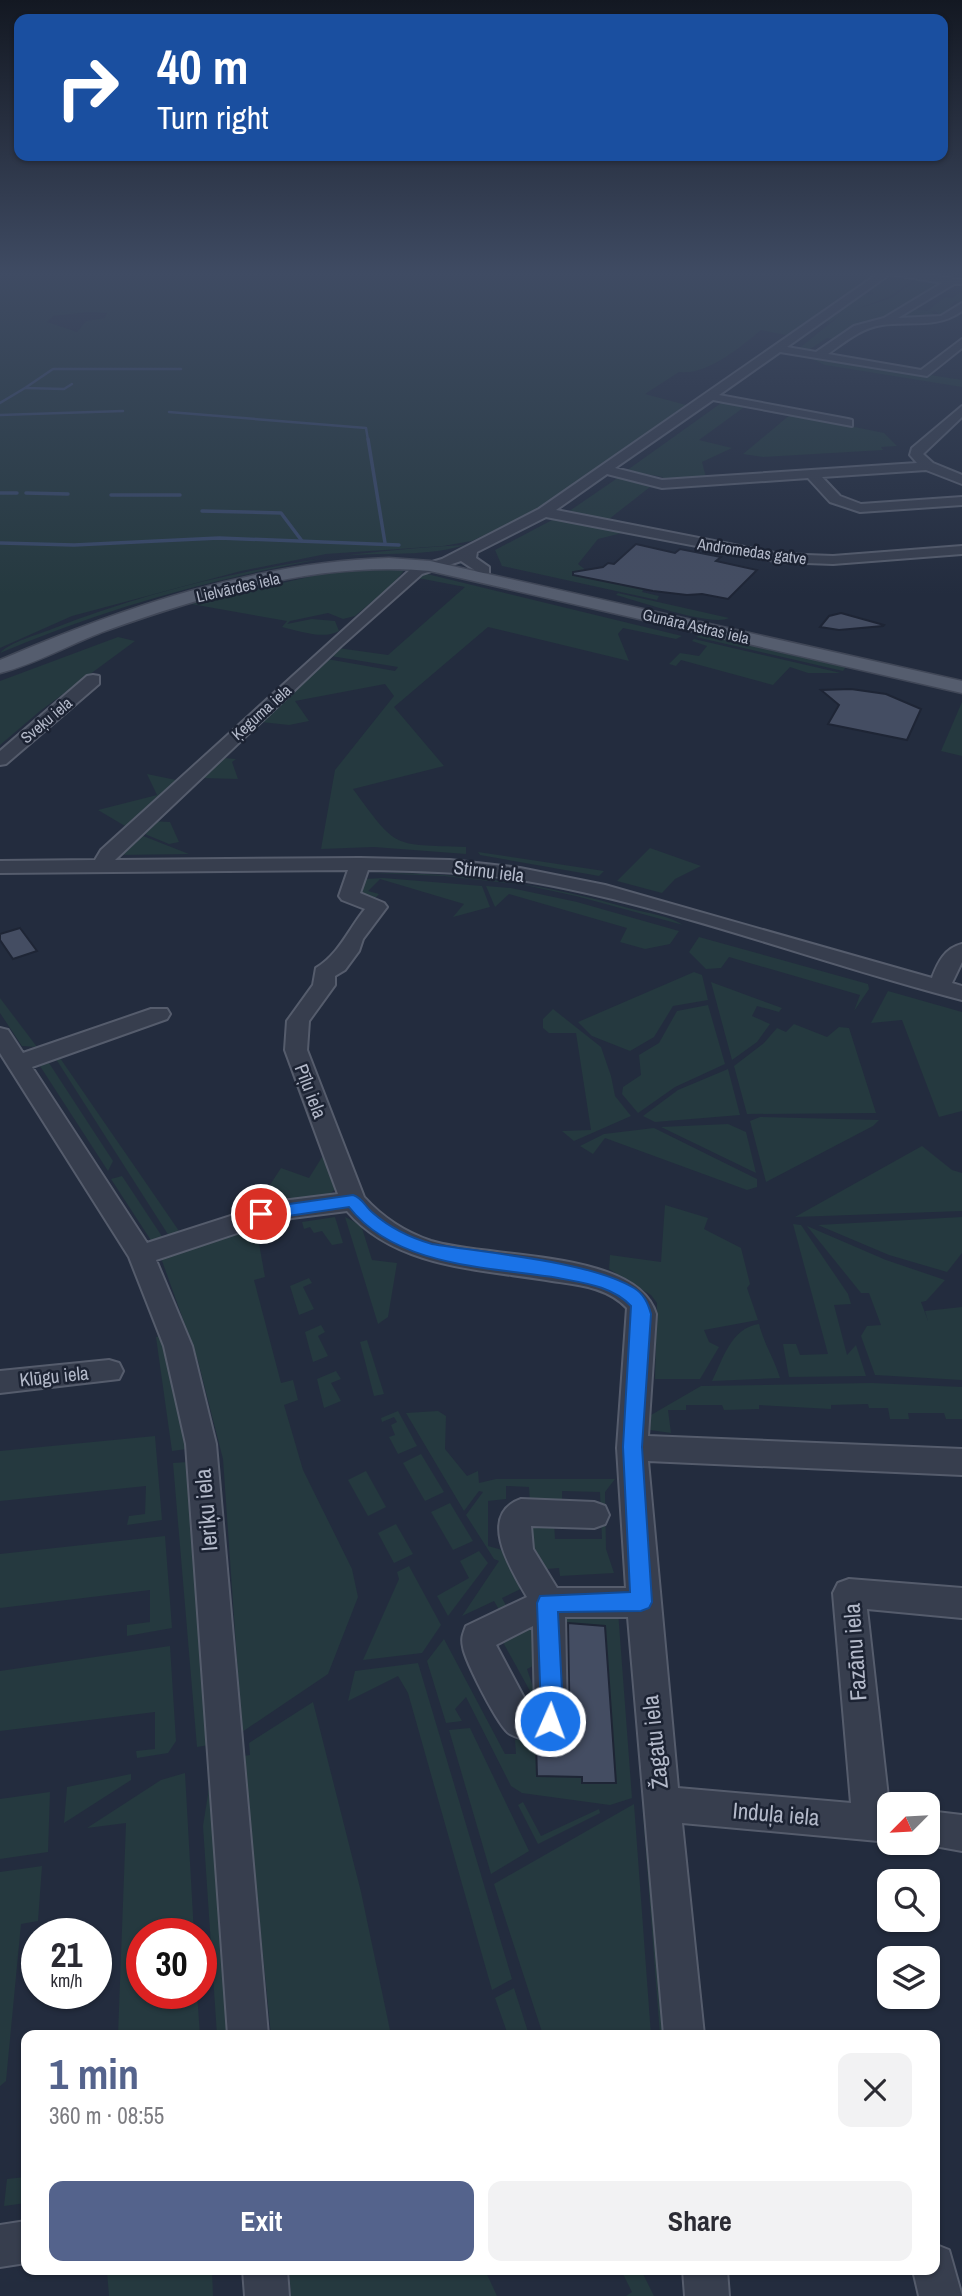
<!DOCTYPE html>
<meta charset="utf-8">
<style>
body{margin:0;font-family:"Archivo Narrow",sans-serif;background:#f2f2f3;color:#2b2b33;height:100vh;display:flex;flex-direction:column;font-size:26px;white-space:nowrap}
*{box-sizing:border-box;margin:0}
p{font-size:23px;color:#7c7c81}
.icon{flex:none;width:38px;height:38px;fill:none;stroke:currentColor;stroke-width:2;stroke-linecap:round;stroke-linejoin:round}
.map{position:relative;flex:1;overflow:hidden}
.sheet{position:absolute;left:21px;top:2030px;width:919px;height:245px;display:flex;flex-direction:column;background:#fff;border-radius:14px;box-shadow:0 2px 5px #0004}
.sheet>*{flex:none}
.banner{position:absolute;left:14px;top:14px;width:934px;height:147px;border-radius:14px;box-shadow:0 2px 5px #0004;background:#1a4fa0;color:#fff;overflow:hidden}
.needle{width:46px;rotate:246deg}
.fabs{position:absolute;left:877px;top:1792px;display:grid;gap:14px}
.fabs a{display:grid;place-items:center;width:63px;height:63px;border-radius:14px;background:#fff;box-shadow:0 2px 5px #0004;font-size:35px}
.speed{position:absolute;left:21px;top:1918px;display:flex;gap:14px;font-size:35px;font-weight:700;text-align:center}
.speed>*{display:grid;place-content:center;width:91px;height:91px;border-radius:50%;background:#fff;box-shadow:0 2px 5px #0004;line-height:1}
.speed small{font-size:18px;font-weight:400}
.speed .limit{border:10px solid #d22;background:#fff;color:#111}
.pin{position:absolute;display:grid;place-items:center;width:60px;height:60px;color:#fff;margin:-30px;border:4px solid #fff;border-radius:50%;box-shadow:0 2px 7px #0007}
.me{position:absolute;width:77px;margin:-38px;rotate:2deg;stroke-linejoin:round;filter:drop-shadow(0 0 5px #0008)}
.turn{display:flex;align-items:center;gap:24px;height:147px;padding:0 28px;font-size:32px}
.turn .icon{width:91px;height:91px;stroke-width:2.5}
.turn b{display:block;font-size:49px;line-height:60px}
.round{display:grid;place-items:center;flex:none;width:74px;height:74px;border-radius:14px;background:#f2f2f3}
.headline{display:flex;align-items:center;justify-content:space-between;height:119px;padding:0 28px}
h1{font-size:42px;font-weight:700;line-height:52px;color:#54638c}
.primary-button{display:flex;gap:14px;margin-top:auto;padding:14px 28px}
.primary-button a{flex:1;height:80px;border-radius:14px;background:#54638c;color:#fff;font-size:28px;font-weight:700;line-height:80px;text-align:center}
.primary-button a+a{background:#f2f2f3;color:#2b2b33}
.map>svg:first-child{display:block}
.green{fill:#25393f;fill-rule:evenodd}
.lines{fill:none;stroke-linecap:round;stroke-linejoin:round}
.stream-far1{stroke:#384867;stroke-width:2.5}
.stream{stroke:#384867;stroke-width:3.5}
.building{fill:#444d62;stroke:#1e2535;stroke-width:2}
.minor-casing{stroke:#555c6c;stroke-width:4}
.major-casing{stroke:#404757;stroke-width:3}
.minor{fill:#373e4e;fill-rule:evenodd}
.major{fill:#555d6e;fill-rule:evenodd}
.route{fill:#1a73e8;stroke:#114b97;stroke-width:2}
.labels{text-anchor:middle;stroke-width:5;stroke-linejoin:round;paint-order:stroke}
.far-street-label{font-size:16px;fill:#b3b9c9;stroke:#1c2333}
.street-label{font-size:19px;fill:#b3b9c9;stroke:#1c2333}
.near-street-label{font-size:23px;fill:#b3b9c9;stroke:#1c2333}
</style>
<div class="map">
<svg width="962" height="2296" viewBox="0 0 962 2296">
<rect width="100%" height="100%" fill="#232c3e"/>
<!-- green -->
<g class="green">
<path d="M0,273H801L804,278C826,271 833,279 851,276C861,275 869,273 880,274L791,336L761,330C741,347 706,376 679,372L645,394L690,406L541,508L472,541L443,546L326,554L241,571L72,616L0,648ZM88,312L107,313L105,318L86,321L77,332L47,322L53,316Z"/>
<path d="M894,275L916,278L889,297L854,310L891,298L919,278L947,282L893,315L867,323L835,339L827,338L807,351L797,350L843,313L830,322L823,320C837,311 859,290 875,295L870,291Z"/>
<path d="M962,291V302L955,301L950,306L955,308L942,317L935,311L931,312L940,317L894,320L912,309L928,311L945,297L953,298Z"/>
<path d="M803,355L962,380V387L825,365Z"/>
<path d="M724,401L747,405L699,440L732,448L702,462L706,477L660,480L663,477L626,471Z"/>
<path d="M791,414L884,433L897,446L881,447L883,450L763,457L743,454Z"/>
<path d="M622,475L641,479L650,487L604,523L565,514Z"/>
<path d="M554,519L622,533L598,539L578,564L596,578L644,588L642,592L659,596L657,600L502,566L495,550Z"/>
<path d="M465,545C420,559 374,550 327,558C215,578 105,608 0,653C10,642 37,635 52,629C183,577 326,552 465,545Z"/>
<path d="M377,568L405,569L394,583L355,616L343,619L328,613L290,621L287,624L312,619L335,621L339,631C323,640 300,631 282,627L287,621L191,604L317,575Z"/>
<path d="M423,573L682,636L676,639L623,628L618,634L629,661L488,627L394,707L444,766L353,789C398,850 391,844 466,847V854L374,847L321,849L335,770L394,696L385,684L295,701L309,721L289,725L261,722L327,659L395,671L398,667L331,656L338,648L388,655L465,587L418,578Z"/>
<path d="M618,593L729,618C712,627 638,601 616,595Z"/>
<path d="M704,633L844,665L846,667L843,671L696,637Z"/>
<path d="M118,637L135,641L40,711L0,745V681Z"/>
<path d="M694,639L841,673H808L790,667L773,685L681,660L676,666L669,664L680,653L699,656L707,646L692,641Z"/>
<path d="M962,702V756L941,751Z"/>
<path d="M224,758L236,759L232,762L238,779L202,778Z"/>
<path d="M147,774L176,780L125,826L98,810L157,795Z"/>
<path d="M150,821L170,822L179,842L169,844L140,832Z"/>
<path d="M138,834L189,854L117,855Z"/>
<path d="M650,848L701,866L675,879L662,893L617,881Z"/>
<path d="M478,852L604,871L599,876L480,855Z"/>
<path d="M371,873C460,872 546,884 632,909C648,913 670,916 683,925L576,896L525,885L444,876Z"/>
<path d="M383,878L482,886L490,907L453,917L464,904L380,879L368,891L379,894L374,899L356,894L365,879Z"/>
<path d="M486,886L511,888L577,902L679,931L670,944L645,949L620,942L627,928L509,894L495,907Z"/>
<path d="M699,937L868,984L869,989L854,1011L860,995L729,957L721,968L706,969L689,952Z"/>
<path d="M694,972L702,975L708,1000L673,1006L654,1037L630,1051L592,1036L578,1022Z"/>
<path d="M711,982L782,1008L779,1012L757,1006L752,1016L770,1024L757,1042L732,1060Z"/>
<path d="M888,991L962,1012V1111L939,1117L902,1020L871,1023Z"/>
<path d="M0,998L37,1047L22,1046L0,1013Z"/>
<path d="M708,1005L725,1064L675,1087L638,1113L622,1094L623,1087L641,1075L639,1055L659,1043L677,1011Z"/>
<path d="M553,1009L601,1047L611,1076L615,1096L631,1116L574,1141L562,1131L591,1130L576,1033H549L543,1028V1019Z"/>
<path d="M794,1024L827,1037L839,1027L849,1028L876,1113L747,1114L734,1066L764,1043L777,1028L786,1032Z"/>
<path d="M60,1058L179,1231L169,1236L56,1059Z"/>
<path d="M49,1063L113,1161L108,1171L40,1066Z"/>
<path d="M728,1069L740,1115L655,1122L643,1116L678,1090Z"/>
<path d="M760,1117L879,1120L873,1126L766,1182L750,1121Z"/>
<path d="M728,1124L746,1132L756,1173L661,1127Z"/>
<path d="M654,1128L757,1179V1187L747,1190L605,1138L593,1154L580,1146L604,1134Z"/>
<path d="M922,1146L952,1170L962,1173V1211L795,1217Z"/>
<path d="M324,1154L338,1186L330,1194L257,1205L281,1168L309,1178Z"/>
<path d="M122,1176L165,1241L154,1245L111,1179Z"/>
<path d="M665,1205L708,1218L704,1229L741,1248L750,1284L747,1288L758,1320L704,1330L709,1342L719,1347L700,1379H655L657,1303L651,1295L609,1269L610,1255L661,1262Z"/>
<path d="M335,1217L343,1243L332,1245L322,1231L314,1233L310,1227L304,1229L302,1222Z"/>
<path d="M345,1217L361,1225L372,1260L397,1263L388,1317L378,1324Z"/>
<path d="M962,1217V1253L947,1272L889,1255L818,1225Z"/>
<path d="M793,1224L801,1225L848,1294L851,1304L834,1305L847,1355L856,1345L866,1376L789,1377L783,1344H796L800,1355L828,1354Z"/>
<path d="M807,1226L886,1260L945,1280L926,1301L921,1302L928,1321L925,1311L962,1307V1380L875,1375L861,1336L867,1326L881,1325L869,1293H861Z"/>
<path d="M256,1227L265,1277L254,1280L281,1383L293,1380L298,1400L284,1405L303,1470L352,1569L358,1597L328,1674L242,1732L223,1459L198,1361L161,1258Z"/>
<path d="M309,1278L312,1283L303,1287L314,1309L299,1315L290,1286Z"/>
<path d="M759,1324C764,1344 774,1358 780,1378L712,1381C723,1359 731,1328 759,1324Z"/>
<path d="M321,1325L325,1332L318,1336L328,1356L313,1362L305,1332Z"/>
<path d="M160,1336L178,1401L187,1449L172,1451L156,1337Z"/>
<path d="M367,1340L384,1394L374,1396L360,1342Z"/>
<path d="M336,1371L341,1379L331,1383L341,1401L324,1408L317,1379Z"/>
<path d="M872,1383L962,1387V1419H946L944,1413H908L909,1419H890L888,1408H869L868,1404L831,1405V1409L759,1405V1409L724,1410L722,1405H686V1410H668L671,1433L650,1430L651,1415L701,1386Z"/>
<path d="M398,1411L417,1446L398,1454L389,1437L395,1435L391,1425L397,1422L394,1417L382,1422L381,1418Z"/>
<path d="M438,1411L446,1416L445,1449L467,1476L478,1471L479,1483L496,1479H615L605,1492L606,1549L614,1573L560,1576L559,1568L535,1570L526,1535L532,1534L531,1523L554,1522L555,1539H602L600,1492L562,1491V1503L530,1502L529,1487L506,1486V1499L488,1501V1546L506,1551L527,1586L502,1598L509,1611L501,1613L494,1601L462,1616L499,1561L494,1559L466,1515L483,1492L479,1491L464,1511L406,1413Z"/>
<path d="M155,1436L162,1520L127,1525L129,1516L145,1514L146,1486L0,1501V1451Z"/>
<path d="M421,1454L444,1492L425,1501L403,1463Z"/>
<path d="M187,1462L209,1745L197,1747L173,1463Z"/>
<path d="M366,1471L386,1507L368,1516L348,1480Z"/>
<path d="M450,1503L473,1541L453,1550L431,1512Z"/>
<path d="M396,1524L413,1554L394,1563L378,1533Z"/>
<path d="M165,1536L172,1628L127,1636V1625L150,1622V1590L0,1608V1554Z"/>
<path d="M479,1551L488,1563L448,1616L437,1596L469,1578L460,1561Z"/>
<path d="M409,1566L441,1625L422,1653L363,1660L399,1579L397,1572Z"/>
<path d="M618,1611L632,1798L610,1805L522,1793L511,1786L466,1697L455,1709L462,1721L446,1723L427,1661L444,1639L505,1754H516L515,1740L535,1734L537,1776L582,1777V1783L615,1782L605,1626L563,1623L560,1617Z"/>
<path d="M538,1617L539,1663L527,1669L541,1711L499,1635Z"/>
<path d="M170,1646L176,1741L168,1753L137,1758L136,1751L155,1749V1712L0,1731V1671Z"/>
<path d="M418,1663L512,1979L492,1990L408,1693L398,1676L348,1701L355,1671Z"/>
<path d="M313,1702L361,1892L391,2035H271L243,1756L250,1755L249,1743Z"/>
<path d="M470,1728L529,1851L491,1874L449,1730Z"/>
<path d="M185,1773L194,1934H142V1993H197L200,2035H118L126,1823L87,1828L161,1780Z"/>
<path d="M131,1774V1780L64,1823L67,1787Z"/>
<path d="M211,1775L228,2035H217L203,1826Z"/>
<path d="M50,1792L48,1852L0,1859V1799Z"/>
<path d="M642,1801H648L667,2035H660Z"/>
<path d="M523,1802L541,1836L599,1809L600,1813L538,1844L518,1805Z"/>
<path d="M634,1804L651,2035H543L494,1884Z"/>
<path d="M42,1866L38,1921L21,1924L6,2081L0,2086V1872Z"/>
<path d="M514,1988L529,2035H508L495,1998Z"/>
<path d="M26,2177V2203L4,2206L7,2179Z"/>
<path d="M212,2270L213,2296H109L107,2271Z"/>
<path d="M289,2270H485L497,2296H291Z"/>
<path d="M621,2270H641L654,2296H626L632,2292Z"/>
</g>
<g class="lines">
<!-- stream-far1 -->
<g class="stream-far1">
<path d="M72,384L64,389L25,388L53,369H181"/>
<path d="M0,403L25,388"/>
<path d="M169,412L366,428L368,440"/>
<path d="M0,415L123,411"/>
</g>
<!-- stream -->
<g class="stream">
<path d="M368,439L385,543"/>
<path d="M0,493H17"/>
<path d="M26,493L68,494"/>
<path d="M111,495H180"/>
<path d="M202,511L281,513L302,541"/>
<path d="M0,543L74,545L219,538L399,545"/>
</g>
</g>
<!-- building -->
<g class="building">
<path d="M636,544L675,553L680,549L721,557L716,561L757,570L728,599L702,594L687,595L653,591L573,575V572L603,567L608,563L614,564Z"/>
<path d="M841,613L884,625L883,626L839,630L820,627L829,616Z"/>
<path d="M851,689L886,694L921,709L907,740L828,724L839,705L821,690Z"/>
<path d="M20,928L37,951L13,959L0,940V934Z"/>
<path d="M568,1623L605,1626L616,1783H582V1777L537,1776L536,1743L570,1738Z"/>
</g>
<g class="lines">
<defs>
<g id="minor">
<path d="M879,273H917L962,280V284H954L898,318L941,316L962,303V311C937,329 910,321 882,325C861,328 845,342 828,354L921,370L962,339V348L927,376L780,352L719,395L848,419L852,420V426L713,400L615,468L662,480L917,463L910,455L912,448L962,406V417L923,454L933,463L962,475V484L926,470L822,477L840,496L861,504L962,497V505L860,512L830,502L808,478L662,488L607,474L556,510L780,554L833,556L962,546V554L833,564L780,562L546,517L477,552L476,558L489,567V573H479L461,561L422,574L341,646L115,860L360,858L450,860L520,868L605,885L932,978C938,962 945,948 962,944V962L952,983L962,986V1000C815,962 671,905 521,880C470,872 419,871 368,870L360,893L384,903L387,907L363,939L359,951L345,970L335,976V985L309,1021L307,1050L364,1197C382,1217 405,1232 431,1241C487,1259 637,1249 656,1314L648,1436L962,1449V1475L648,1461L678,1788L851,1803L833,1593L838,1583L849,1579L962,1588V1618L867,1609L889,1806V1842L682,1823L704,2035H664L628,1617H565L567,1721L562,1733C543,1740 529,1744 510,1734C499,1728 465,1661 463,1647C461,1638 463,1634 466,1626L527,1597C512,1571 476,1515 521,1499L594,1502L605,1506L609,1515L605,1524L594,1528L531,1526L533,1549L557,1588H626L617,1448L627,1308C607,1287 579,1285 552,1281C482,1269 397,1269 347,1211L276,1220L156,1260L192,1346L216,1444L268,2035H228L186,1444L164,1346L129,1257L0,1053V1028L8,1030L23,1053L151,1009H167L170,1014L167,1019L32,1067L147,1243L274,1202L338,1194L285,1050L287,1021L313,985L316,968C339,954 348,930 365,909L342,900L339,896L348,870L0,873V861L95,860L101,850L412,568L442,559L539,509ZM890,274L942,283L884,318L854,326L816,352L787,347ZM533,1626L535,1708L529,1707L496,1645Z"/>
<path d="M93,675L99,676V684L6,764L0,765V751L87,676Z"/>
<path d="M109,1360L119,1363L123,1371L119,1379L0,1393V1371Z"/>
<path d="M928,1811L962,1815V1851L918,1843H928Z"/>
<path d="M26,2221V2263L0,2267V2225Z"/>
<path d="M934,2244L949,2250L962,2296H919L913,2270H934Z"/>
<path d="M243,2270H287L289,2296H245Z"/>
<path d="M683,2270H727L729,2296H685Z"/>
</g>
<path id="major" d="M389,558L430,561L962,681V693L430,571C322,560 206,595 105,631C70,644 36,664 0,673V660C121,608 256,562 389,558Z"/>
</defs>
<!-- minor casing -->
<use href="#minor" class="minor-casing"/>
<!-- major casing -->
<use href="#major" class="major-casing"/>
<!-- minor -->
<use href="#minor" class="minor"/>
<!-- major -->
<use href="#major" class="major"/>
</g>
<!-- sky -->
<linearGradient id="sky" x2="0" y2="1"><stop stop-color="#131822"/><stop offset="0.46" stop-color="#3f4b63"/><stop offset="1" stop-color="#3f4b63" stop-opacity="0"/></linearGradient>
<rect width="962" height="595" fill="url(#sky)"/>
<!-- route -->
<path class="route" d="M353,1195C363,1198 365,1207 373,1213C389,1227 411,1238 432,1244C486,1253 589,1261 634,1288C644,1294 648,1303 651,1314L642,1447L652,1602L649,1608L641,1611L558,1612L563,1710L558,1729L550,1732L542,1729L539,1721L541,1710L537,1603L540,1596L630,1592L623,1447L631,1306C612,1286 584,1283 558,1278C489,1267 396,1267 349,1207L261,1220L253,1214L261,1208Z"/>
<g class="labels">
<!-- far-street labels -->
<g class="far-street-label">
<text transform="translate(752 551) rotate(8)" y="6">Andromedas gatve</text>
<text transform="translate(238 587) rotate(-13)" y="6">Lielvārdes iela</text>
<text transform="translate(696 626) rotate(13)" y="6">Gunāra Astras iela</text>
<text transform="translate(261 712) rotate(-42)" y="6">Ķeguma iela</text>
<text transform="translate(46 720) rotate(-40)" y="6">Sveķu iela</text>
</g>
<!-- street labels -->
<g class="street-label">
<text transform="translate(489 871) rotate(7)" y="7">Stirnu iela</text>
<text transform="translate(311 1091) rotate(69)" y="7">Pīļu iela</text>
<text transform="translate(54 1376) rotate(-6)" y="7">Klūgu iela</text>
</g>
<!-- near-street labels -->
<g class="near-street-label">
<text transform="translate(206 1510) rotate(-95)" y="8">Ieriķu iela</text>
<text transform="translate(855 1652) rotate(-94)" y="8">Fazānu iela</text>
<text transform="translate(655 1742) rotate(-96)" y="8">Žagatu iela</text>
<text transform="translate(776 1814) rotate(5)" y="8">Induļa iela</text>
</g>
</g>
</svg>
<div class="fabs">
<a><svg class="needle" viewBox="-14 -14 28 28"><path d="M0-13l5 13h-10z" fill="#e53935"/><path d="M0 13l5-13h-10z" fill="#7c7c81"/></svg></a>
<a><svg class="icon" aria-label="search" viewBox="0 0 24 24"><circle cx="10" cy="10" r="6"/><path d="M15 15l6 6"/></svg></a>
<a><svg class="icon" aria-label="layers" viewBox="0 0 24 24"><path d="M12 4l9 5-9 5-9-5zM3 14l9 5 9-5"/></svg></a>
</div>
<div class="speed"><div>21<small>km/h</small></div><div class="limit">30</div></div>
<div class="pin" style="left:261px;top:1214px;background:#d93025"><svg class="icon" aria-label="arrive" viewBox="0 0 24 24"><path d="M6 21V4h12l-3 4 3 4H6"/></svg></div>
<svg class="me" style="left:550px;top:1721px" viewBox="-20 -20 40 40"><circle r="17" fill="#1a73e8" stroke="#fff" stroke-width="3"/><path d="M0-11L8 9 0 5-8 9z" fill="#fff"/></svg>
<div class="banner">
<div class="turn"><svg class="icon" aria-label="right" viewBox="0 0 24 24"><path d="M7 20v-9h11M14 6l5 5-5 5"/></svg><div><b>40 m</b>Turn right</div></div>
</div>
<section class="sheet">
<div class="headline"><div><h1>1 min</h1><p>360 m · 08:55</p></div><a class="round"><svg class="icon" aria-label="close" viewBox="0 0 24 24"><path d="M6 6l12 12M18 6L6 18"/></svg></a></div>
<div class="primary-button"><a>Exit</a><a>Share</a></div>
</section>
</div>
